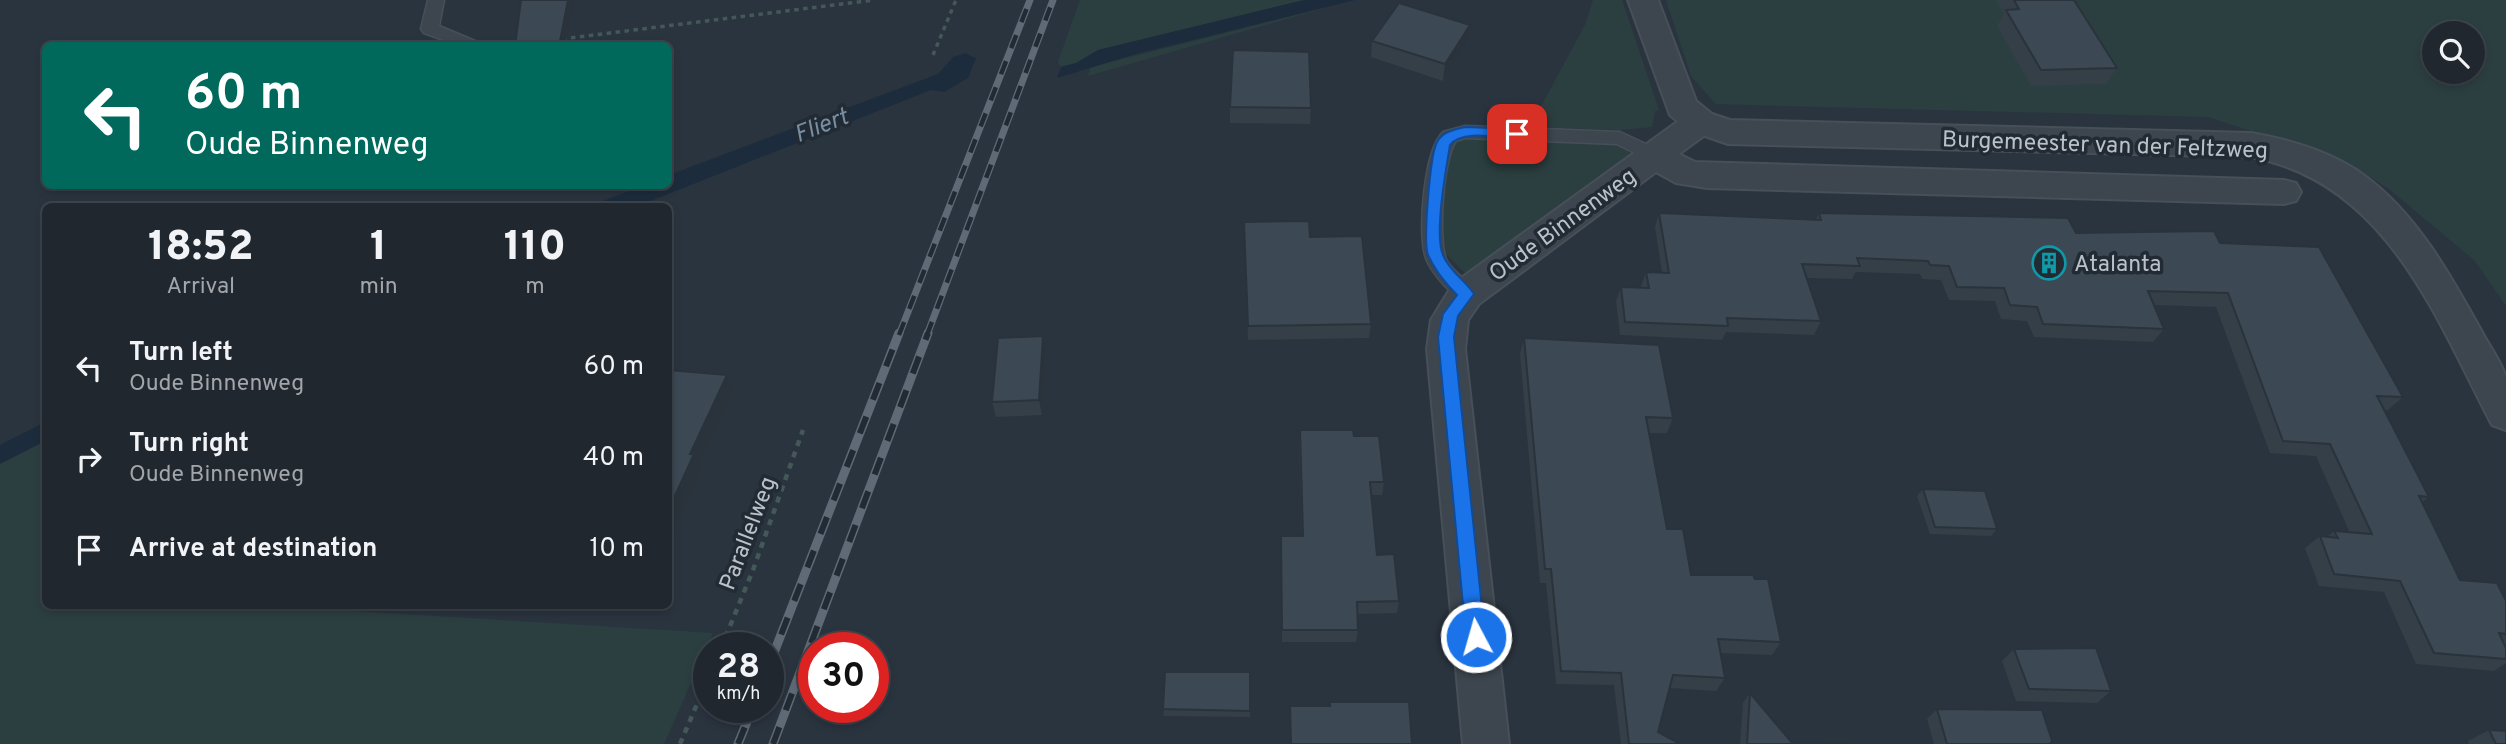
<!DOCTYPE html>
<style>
body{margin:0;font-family:Overpass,sans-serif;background:#2d333b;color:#f1f3f6;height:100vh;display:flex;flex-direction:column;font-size:26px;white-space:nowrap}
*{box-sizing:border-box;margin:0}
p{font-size:23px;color:#a2a5aa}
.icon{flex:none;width:38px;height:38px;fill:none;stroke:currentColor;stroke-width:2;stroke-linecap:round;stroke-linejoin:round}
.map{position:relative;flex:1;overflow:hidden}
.details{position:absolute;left:42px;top:203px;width:630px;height:406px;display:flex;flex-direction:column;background:#20272f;border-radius:10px;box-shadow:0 4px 10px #0003,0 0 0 2px #3d444b}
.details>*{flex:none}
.hud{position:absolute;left:42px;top:42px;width:630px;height:147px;border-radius:10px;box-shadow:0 4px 10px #0003,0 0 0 2px #3d444b;background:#00695c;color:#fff;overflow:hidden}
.fabs{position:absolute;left:2422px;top:21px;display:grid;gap:14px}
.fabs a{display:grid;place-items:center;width:63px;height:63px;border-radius:50%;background:#20272f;box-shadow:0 4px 10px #0003,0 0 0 2px #3d444b;font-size:35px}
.speed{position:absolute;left:693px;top:632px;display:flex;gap:14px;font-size:35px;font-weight:700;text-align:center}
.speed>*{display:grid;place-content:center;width:91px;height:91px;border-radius:50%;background:#20272f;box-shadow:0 4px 10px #0003,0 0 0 2px #3d444b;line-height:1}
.speed small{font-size:18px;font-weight:400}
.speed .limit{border:10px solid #d22;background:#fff;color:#111}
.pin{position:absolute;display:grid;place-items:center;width:60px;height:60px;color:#fff;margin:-30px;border-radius:14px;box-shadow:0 4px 10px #0006}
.me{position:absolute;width:77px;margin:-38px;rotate:354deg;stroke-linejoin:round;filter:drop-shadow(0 0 5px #0008)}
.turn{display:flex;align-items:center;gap:24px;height:147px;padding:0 28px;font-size:32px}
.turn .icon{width:91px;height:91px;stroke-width:2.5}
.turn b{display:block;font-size:49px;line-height:60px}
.eta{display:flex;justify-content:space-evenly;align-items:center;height:119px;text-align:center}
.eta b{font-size:42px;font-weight:800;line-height:49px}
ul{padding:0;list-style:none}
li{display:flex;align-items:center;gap:21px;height:91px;padding:0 28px}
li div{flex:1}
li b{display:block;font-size:26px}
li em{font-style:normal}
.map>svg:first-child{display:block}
.green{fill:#2c3f40;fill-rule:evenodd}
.water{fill:#1d2c3c}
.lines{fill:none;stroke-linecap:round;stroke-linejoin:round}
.service-casing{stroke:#474f58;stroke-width:3}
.minor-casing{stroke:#474f58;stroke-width:4}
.tertiary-casing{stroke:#474f58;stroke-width:4}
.path-far1{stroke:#455858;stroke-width:3.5;stroke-dasharray:4.5 4.5;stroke-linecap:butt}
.path{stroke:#455858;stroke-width:4.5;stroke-dasharray:6 6;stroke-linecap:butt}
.service{fill:#3d464f;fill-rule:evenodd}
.minor{fill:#3d464f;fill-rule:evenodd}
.tertiary{fill:#3d464f;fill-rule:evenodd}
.rail-far1-casing{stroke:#606a76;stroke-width:7}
.rail-casing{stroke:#606a76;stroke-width:9}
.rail-far1{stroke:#222b34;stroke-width:4.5;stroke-dasharray:14;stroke-linecap:butt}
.rail{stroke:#222b34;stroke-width:6;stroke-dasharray:18;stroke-linecap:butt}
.wall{fill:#343f48}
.shaded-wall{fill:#2a333b}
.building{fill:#3c4954;stroke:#2a333b;stroke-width:2}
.route{fill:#1a73e8;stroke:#114b97;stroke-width:2}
.labels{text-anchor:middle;stroke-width:7;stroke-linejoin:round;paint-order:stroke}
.street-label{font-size:23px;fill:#bac1c9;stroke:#222b34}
.poi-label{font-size:23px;fill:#bac1c9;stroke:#222b34;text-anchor:start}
.water-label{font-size:24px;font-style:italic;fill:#788ea4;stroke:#222b34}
</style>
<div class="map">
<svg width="2506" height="744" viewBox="0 0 2506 744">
<rect width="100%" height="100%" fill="#2a343f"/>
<!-- green -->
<g class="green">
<path d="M1080,0H1304L1098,50L1076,63L1061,67L1058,62Z"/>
<path d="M1593,0H1622L1659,110L1655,111L1652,127L1620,130L1530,127L1585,25Z"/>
<path d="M1666,0H2506V306L2475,261L2389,189L2359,170L2324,155L2208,117L1716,104L1691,76ZM2434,33H2473V72H2434Z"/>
<path d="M1328,7L1088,76L1091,67Z"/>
<path d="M1461,139L1617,144L1633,154L1595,186L1466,274L1441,249L1440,229L1449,158L1452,147Z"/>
<path d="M45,441L46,606H355L353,611L713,633L664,744H0V464Z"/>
</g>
<!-- water -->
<g class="water">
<path d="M1304,0H1355L1136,54L1057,78L1061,67L1076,63L1098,50Z"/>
<path d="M965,53L976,58L968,78L944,92L931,90L638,206H590L642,186H668L669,175L938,74L953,57Z"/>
<path d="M45,422V441L0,464V445Z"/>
</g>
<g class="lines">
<defs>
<g id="service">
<path d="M428,0H444L439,26L487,46H460L424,33L421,29Z"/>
<path d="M1465,126L1620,132L1661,151L1663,156L1654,163L1617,144L1465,138L1456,141C1443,157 1437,243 1447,261C1455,274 1469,281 1476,294L1473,299C1462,303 1458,298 1450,291C1440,281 1429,269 1425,255C1418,230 1424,151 1443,132Z"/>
</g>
<path id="minor" d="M1700,111L1712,114L1717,122L1712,130L1679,154L1695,162L2284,180L2296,183L2301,192L2296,201L2284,204L1707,188L1676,183L1656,172L1479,304L1468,320L1465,349L1509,744H1463L1427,349L1431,320L1453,284L1688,114Z"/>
<path id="tertiary" d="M1628,0H1658L1696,101L1712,114L1730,120L2251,133C2291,140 2332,152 2365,176C2418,215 2452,278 2483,334C2490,347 2501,362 2506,377C2506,392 2506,414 2506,430L2492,425C2435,316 2386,182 2251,157L1728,144L1688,130L1670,115Z"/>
</defs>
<!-- service casing -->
<use href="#service" class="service-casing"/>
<!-- minor casing -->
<use href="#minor" class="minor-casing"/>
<!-- tertiary casing -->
<use href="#tertiary" class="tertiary-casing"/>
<!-- path-far1 -->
<g class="path-far1">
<path d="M562,39L874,0"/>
<path d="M933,55L956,0"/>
</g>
<!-- path -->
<g class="path">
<path d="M721,648L753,570L803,430"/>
<path d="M680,744L709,676"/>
</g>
<!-- service -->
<use href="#service" class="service"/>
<!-- minor -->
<use href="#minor" class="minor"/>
<!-- tertiary -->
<use href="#tertiary" class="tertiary"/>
<defs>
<g id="rail-far1">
<path d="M899,335L1030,0"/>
<path d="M927,335L1053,0"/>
</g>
<g id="rail">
<path d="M768,668L899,333"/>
<path d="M738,744L753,707"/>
<path d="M773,744L928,333"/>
</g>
</defs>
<!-- rail-far1 casing -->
<use href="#rail-far1" class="rail-far1-casing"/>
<!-- rail casing -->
<use href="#rail" class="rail-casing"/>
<!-- rail-far1 -->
<use href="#rail-far1" class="rail-far1"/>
<!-- rail -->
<use href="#rail" class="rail"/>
</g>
<!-- wall -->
<g class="wall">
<path d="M1996,0H2074L2117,68L2106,84L2031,86L1997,26L2004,14Z"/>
<path d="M1470,25L1468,41L1443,81L1371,57L1372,41Z"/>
<path d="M1230,107L1311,108L1310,124L1230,123Z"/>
<path d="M1659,213L1816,219L1819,213L2220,243L2403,397L2388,410H2384L2429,497L2422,502L2460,580L2506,601V663L2494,671L2416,664L2384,592L2319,586L2305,548L2320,536L2327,537L2334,531L2350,533L2316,456L2270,453L2216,307L2154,305L2164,329L2153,342L2034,337L2027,321L2001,319L1995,301L1949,300L1941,280L1922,279L1920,274L1856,272L1852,279L1807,278L1821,321L1814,335L1726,332L1722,340L1620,335L1616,301L1621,287L1642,288L1641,286L1646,272H1662L1655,227Z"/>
<path d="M1244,222L1310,237L1371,324L1369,338L1248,340Z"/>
<path d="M1524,338L1673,418L1667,433H1649L1667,529L1691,575L1781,642L1772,655L1720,653L1725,678L1716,691L1669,688L1658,732L1680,744H1621L1614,685L1556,684L1546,583H1540L1520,354Z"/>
<path d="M1046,352L1042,415L996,417L992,402Z"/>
<path d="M668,370L727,375L735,390L700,464L703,469L674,533L668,532Z"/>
<path d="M1300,430L1384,482L1382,495H1371L1377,555L1399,601L1397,613L1358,614V630L1356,642H1282L1281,536H1302L1299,444Z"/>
<path d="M1923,489L1997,529L1991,536L1930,534L1917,496Z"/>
<path d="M2014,649L2111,691L2097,703L2016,701L2002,661Z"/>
<path d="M1250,672V717L1164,716L1163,709Z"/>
<path d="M1750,693L1793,744H1740L1743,703Z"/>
<path d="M1937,709L2050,744H1934L1927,719Z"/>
<path d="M2489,730L2506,744H2469L2468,741Z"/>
</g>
<!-- shaded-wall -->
<g class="shaded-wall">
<path d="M568,0H574L565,46H559Z"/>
<path d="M1470,25L1468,41L1443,81L1445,64Z"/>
<path d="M1043,336L1046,352L1042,415L1039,400Z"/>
<path d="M727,375L735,390L700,464L703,469L674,533L668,525V511L690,454Z"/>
</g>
<!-- building -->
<g class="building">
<path d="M521,0H568L559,46H515Z"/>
<path d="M2014,0H2074L2117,68L2041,70L2006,10L2019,9Z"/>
<path d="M1399,3L1470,25L1445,64L1372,41Z"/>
<path d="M1233,50L1309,52L1311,108L1230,107Z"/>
<path d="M1659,213L1821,220L1819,213L2068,218L2076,233L2214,231L2220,243L2319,247L2403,397L2377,396L2429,497L2419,496L2460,580L2497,583L2506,601V634L2499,633L2506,648V659L2434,653L2400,581L2334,574L2320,536L2338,538L2334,531L2372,534L2330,444L2283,441L2228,293L2148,291L2164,329L2043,324L2037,307L2010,305L2004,288L1957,287L1949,266L1930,265L1928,261L1857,258L1860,266L1802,264L1821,321L1727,318L1728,326L1625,322L1621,287L1649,288L1646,272L1669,273Z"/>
<path d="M1309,221L1310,237L1362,236L1371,324L1248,326L1244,222Z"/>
<path d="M1043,336L1039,400L992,402L998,338Z"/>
<path d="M1524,338L1659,345L1673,418L1646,417L1667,529H1683L1691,575H1753L1755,579H1768L1781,642L1718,639L1725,678L1673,675L1658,732L1680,744H1629L1621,673L1561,671L1551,569H1545Z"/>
<path d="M668,370L727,375L690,454H694L668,511Z"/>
<path d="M1300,430H1353L1354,436H1379L1384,482H1370L1377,555L1394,554L1399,601L1357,602L1358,630H1282L1281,536H1303Z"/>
<path d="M1923,489L1985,491L1997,529L1935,527Z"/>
<path d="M2096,648L2111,691L2029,689L2014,649Z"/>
<path d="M1165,672H1250V711L1163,709Z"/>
<path d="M1750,693L1793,744H1747Z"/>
<path d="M1330,702H1409L1412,744H1291L1290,706H1330Z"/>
<path d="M1937,709L2042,710L2052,741L2050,744H1947Z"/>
<path d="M2489,730L2506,731V744H2496Z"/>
<path d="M1850,743V744H1793Z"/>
</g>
<!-- route -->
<path class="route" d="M1465,127L1517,129L1523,134L1517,139C1498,138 1462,129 1450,145C1446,169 1434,235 1443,255C1450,272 1465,280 1474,294L1458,316L1454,337L1485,637L1482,643L1476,646L1469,643L1466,637L1438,337L1443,314L1457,295C1445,283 1435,271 1428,255C1423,242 1430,155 1437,142C1443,131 1454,130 1465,127Z"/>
<!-- icons -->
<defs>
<symbol id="building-ring" viewBox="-11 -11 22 22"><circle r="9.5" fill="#222b34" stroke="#0f9aa8" stroke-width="1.5"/><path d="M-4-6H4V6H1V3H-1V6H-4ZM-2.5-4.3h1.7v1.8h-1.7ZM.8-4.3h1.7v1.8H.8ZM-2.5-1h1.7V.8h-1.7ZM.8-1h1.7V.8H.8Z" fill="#0f9aa8"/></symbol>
</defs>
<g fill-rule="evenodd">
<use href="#building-ring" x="2030" y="244" width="38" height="38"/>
</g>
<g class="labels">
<!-- street labels -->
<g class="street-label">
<text transform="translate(2105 144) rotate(2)" y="8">Burgemeester van der Feltzweg</text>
<text transform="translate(1562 224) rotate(-36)" y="8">Oude Binnenweg</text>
<text transform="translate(747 533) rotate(-69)" y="8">Parallelweg</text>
</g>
<!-- poi labels -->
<g class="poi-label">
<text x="2074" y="271">Atalanta</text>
</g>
<!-- water labels -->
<g class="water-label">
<text transform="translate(821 125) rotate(-21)" y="8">Fliert</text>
</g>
</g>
</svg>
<div class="fabs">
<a><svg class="icon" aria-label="search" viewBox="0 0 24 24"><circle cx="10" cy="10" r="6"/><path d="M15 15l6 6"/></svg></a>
</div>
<div class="speed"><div>28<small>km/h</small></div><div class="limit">30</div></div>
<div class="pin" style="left:1517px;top:134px;background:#d93025"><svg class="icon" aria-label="arrive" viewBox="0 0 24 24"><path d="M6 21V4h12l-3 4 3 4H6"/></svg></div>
<svg class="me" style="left:1476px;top:637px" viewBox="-20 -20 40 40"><circle r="17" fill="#1a73e8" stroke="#fff" stroke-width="3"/><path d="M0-11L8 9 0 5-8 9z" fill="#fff"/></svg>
<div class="hud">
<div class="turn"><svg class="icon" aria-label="left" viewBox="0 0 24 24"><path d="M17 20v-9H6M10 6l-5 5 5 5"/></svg><div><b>60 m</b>Oude Binnenweg</div></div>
</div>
<section class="details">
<div class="eta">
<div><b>18:52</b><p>Arrival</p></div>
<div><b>1</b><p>min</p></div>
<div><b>110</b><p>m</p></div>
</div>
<ul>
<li><svg class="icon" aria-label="left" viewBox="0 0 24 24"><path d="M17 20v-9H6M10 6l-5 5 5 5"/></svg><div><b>Turn left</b><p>Oude Binnenweg</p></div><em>60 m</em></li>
<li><svg class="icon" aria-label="right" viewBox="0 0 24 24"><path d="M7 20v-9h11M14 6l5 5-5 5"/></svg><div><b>Turn right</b><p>Oude Binnenweg</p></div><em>40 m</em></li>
<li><svg class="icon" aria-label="arrive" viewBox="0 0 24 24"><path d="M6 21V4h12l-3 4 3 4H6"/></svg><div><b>Arrive at destination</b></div><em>10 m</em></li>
</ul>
</section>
</div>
